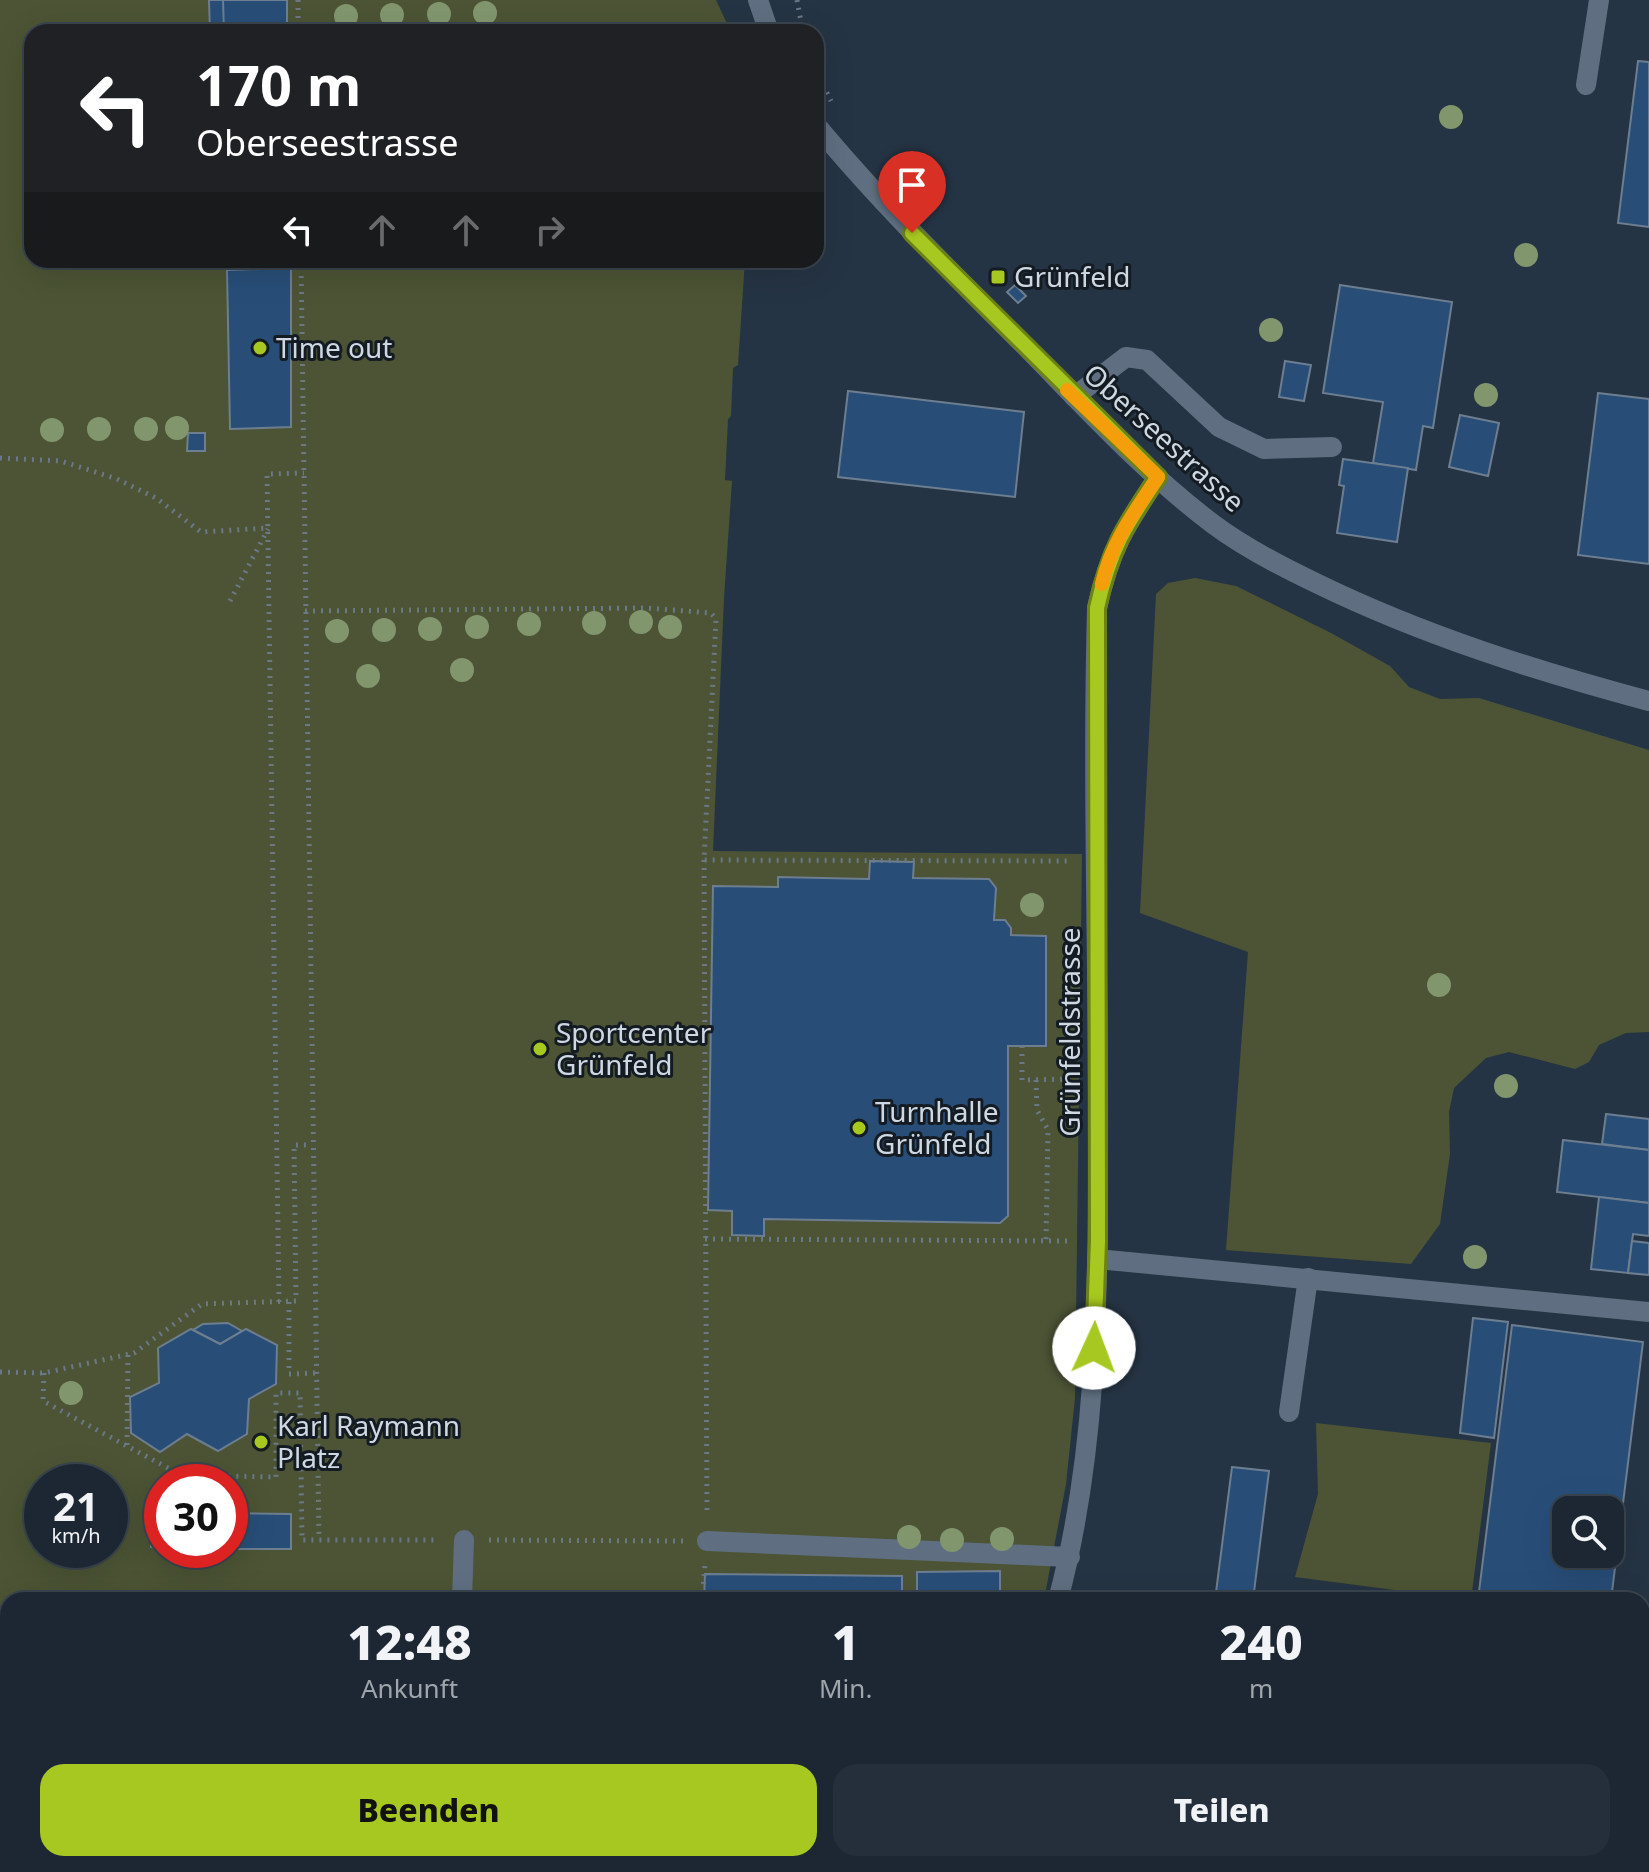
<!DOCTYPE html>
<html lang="de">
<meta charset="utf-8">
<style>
body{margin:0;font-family:"Noto Sans",sans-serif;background:#252f3b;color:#f1f3f6;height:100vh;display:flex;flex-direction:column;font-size:30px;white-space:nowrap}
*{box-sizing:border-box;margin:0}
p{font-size:26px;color:#a0a5ac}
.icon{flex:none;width:44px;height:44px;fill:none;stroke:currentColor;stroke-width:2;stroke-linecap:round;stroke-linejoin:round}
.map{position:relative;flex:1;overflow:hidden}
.panel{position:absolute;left:0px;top:1592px;width:1650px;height:280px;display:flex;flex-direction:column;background:#1c2733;border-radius:24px 24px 0 0;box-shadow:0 8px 32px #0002,0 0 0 2px #3a444e}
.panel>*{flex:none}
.top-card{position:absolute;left:24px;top:24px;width:800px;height:244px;border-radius:24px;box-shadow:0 8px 32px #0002,0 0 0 2px #3a444e;background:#202124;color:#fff;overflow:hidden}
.buttons{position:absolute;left:1552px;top:1496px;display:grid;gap:16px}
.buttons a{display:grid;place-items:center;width:72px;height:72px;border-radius:16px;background:#1c2733;box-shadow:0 8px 32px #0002,0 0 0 2px #3a444e;font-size:40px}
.speed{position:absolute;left:24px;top:1464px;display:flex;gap:16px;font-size:40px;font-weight:700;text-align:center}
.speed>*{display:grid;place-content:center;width:104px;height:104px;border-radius:50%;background:#1c2733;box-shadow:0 8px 32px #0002,0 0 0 2px #3a444e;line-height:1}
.speed small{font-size:20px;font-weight:400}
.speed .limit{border:12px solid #d22;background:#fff;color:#111}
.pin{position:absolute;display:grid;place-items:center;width:68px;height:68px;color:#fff;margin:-82px -34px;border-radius:50% 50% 50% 0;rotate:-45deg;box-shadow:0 0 8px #0007}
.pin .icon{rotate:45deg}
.me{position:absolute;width:88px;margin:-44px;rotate:2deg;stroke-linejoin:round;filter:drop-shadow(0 0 6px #0008)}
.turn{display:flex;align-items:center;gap:28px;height:168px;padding:0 40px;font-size:36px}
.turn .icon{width:104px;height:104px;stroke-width:2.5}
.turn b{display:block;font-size:56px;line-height:68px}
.lanes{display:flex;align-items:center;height:76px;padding:0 40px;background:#0003;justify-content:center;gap:40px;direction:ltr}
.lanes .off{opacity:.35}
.eta{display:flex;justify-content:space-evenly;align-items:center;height:136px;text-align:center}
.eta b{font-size:48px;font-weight:800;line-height:56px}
.cta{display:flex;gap:16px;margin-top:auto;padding:16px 40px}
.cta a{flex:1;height:92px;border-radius:24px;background:#a7c820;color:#111;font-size:32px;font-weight:800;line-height:92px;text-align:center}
.cta a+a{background:#252f3b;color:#f1f3f6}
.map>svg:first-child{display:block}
.green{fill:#4c5435;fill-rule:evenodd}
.building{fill:#284e78;stroke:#6d7e91;stroke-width:2;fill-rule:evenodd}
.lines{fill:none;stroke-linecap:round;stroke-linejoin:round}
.path{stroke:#6b7885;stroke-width:5;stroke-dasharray:2 6;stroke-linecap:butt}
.minor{stroke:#5f6f81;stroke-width:20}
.tree{fill:#82966e}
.route-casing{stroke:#6d8215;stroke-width:20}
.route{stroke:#a7c820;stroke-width:14}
.slow{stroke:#f59e0b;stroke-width:14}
.poi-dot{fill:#a7c820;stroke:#141b22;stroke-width:3}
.labels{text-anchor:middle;stroke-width:6;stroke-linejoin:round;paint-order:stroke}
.poi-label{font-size:28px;fill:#ced8e2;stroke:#141b22;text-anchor:start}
.street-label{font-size:28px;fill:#ced8e2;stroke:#141b22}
</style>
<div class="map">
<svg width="1649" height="1872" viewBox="0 0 1649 1872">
<rect width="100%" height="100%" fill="#253444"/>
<!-- green -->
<g class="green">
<path d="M0,0H716L731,32H32V260H745L738,365L733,368L731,416L728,419L725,480L732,481L724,598L713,851L1082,854L1075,1398L1066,1484L1044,1600H8V1864H938L934,1872H0ZM42,1482H110V1550H42ZM162,1482H230V1550H162Z"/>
<path d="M1195,578L1236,586L1331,633L1390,666L1409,687L1440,699L1479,698L1649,750V1032L1626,1033L1599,1045L1589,1062L1575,1069L1509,1052L1486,1058L1454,1088L1449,1112L1450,1154L1440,1224L1411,1264L1226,1250L1248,952L1140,913L1156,594L1168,583Z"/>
<path d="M1316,1423L1491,1443L1471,1600L1295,1577L1318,1494Z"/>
</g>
<!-- building -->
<g class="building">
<path d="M209,0H268V32H210Z"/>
<path d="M223,0H287V32H224Z"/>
<path d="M1638,61L1649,62V227L1618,223Z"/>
<path d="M227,260H291V268L227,270Z"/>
<path d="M291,268V427L230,429L227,270Z"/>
<path d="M1015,285L1026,296L1018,303L1007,292Z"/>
<path d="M1340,285L1452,302L1433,428L1423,426L1416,470L1373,463L1383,402L1323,393Z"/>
<path d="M1285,361L1311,365L1304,401L1279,397Z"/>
<path d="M848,391L1024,412L1015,497L838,477Z"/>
<path d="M1598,393L1649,399V564L1578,555Z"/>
<path d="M1460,415L1499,423L1488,476L1449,467Z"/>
<path d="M188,433H205V451H187Z"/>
<path d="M1343,459L1408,468L1397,542L1337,533L1344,486L1339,485Z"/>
<path d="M870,861L914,862L913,878L989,879L996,888L994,920H1005L1011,928V935L1046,936V1046H1008V1216L1000,1223L764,1219V1236L732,1235V1211L708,1210L713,886L778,887V877L869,879Z"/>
<path d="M1606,1114L1649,1119V1150L1602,1144Z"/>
<path d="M1563,1140L1649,1150V1203L1557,1192Z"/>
<path d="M1599,1197L1649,1203V1236L1633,1234L1628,1273L1591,1269Z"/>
<path d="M1632,1241L1649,1243V1275L1628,1273Z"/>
<path d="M1473,1318L1508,1322L1494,1438L1460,1433Z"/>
<path d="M228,1323L242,1331L220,1344L193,1330L203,1324Z"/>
<path d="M1512,1325L1643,1342L1611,1600H1478ZM1566,1510H1610V1554H1566Z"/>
<path d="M191,1329L220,1344L246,1329L277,1345L276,1384L249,1399L247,1434L218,1451L187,1434L160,1452L131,1433L130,1397L159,1383L158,1348Z"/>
<path d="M1232,1467L1269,1471L1253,1600H1215Z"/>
<path d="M151,1512H162V1548L151,1547Z"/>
<path d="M230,1513L291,1514V1549H230Z"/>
<path d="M1000,1571V1600H917V1572Z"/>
<path d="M705,1574L902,1576V1600H704Z"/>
<path d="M1285,1591L1354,1600H1284Z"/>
<path d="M701,1864H899V1872H700Z"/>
<path d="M1184,1864H1217L1216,1872H1183Z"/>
<path d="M1251,1864H1445L1444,1872H1250Z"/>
<path d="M1445,1864H1578L1577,1872H1444Z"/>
</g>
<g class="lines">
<!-- path -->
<g class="path">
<path d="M298,0V32"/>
<path d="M797,0L803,32"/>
<path d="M816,71L831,101"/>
<path d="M301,260L319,1540"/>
<path d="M1119,397L1148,423"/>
<path d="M0,458L61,461L117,479L156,498L201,532L268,528"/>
<path d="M230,601L268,529"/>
<path d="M305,611L646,608L711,613L716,619L704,860L1068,861"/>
<path d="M704,860L707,1515"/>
<path d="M1022,1046V1080L1072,1079"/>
<path d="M1036,1080L1037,1110L1048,1130L1046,1241"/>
<path d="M705,1239L1073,1241"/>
<path d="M279,1302L267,474L304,473"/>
<path d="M289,1302V1374L316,1373"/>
<path d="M0,1372L44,1373L134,1353L202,1304L296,1301L294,1145H312"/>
<path d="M44,1373L43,1401L181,1475L276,1477V1393H300L302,1540H439"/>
<path d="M127,1445L128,1354"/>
<path d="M489,1540L683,1541"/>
<path d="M702,1600L705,1565"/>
<path d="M498,1872V1864"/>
<path d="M695,1872V1864"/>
</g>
<!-- minor -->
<g class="minor">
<path d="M758,0L769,32"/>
<path d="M1586,85L1599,0"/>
<path d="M816,125C881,203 952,273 1024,345C1084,406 1144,472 1213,524C1245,548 1282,567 1318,584C1423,635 1536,671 1649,701"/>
<path d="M1074,397L1126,357L1147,360L1219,427L1264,449L1332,447"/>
<path d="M1097,1259L1649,1312"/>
<path d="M1289,1412L1308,1278"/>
<path d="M707,1541L1070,1557"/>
<path d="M462,1600L464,1540"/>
<path d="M1058,1600C1096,1458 1098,1307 1098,1160C1099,976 1092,792 1097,608C1110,549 1125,526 1158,477"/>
<path d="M1642,1679L1649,1627"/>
<path d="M457,1864V1872"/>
<path d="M959,1872L963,1864"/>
<path d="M1616,1872L1617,1864"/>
</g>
</g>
<!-- trees -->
<g class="tree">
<circle cx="485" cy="13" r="12"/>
<circle cx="439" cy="14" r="12"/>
<circle cx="392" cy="15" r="12"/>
<circle cx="346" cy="16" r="12"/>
<circle cx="1451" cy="117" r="12"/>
<circle cx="1526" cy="255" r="12"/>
<circle cx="1271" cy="330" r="12"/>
<circle cx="1486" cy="395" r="12"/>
<circle cx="177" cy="428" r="12"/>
<circle cx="99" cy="429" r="12"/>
<circle cx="146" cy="429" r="12"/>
<circle cx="52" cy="430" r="12"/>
<circle cx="641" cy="622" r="12"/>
<circle cx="594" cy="623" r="12"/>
<circle cx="529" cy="624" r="12"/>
<circle cx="477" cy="627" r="12"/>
<circle cx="670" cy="627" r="12"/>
<circle cx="430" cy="629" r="12"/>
<circle cx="384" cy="630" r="12"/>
<circle cx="337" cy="631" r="12"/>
<circle cx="462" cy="670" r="12"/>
<circle cx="368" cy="676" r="12"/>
<circle cx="1032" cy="905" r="12"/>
<circle cx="1439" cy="985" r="12"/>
<circle cx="1506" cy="1086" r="12"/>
<circle cx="1475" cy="1257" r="12"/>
<circle cx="71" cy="1393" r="12"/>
<circle cx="909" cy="1537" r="12"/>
<circle cx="1002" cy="1539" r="12"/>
<circle cx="952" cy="1540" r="12"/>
</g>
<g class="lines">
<defs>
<path id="route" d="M912,233L1158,477C1125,526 1110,549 1097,608L1098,1241L1094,1348"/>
</defs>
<!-- route casing -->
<use href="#route" class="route-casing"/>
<!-- route -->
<use href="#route" class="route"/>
<!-- slow -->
<path class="slow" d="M1067,390L1158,477C1135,511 1111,543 1102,584"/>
</g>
<!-- markers -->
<g class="poi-dot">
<rect x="990" y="269" width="16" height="16" rx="4"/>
<circle cx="260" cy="348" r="8"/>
<circle cx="540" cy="1049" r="8"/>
<circle cx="859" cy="1128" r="8"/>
<circle cx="261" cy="1442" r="8"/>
</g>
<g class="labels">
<!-- poi labels -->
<g class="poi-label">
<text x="1014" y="287">Grünfeld</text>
<text x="276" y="358">Time out</text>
<text x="556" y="1043">Sportcenter<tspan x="556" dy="32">Grünfeld</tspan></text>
<text x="875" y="1122">Turnhalle<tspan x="875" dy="32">Grünfeld</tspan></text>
<text x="277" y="1436">Karl Raymann<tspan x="277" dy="32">Platz</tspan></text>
</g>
<!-- street labels -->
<g class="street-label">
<text transform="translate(1164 438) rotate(42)" y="10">Oberseestrasse</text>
<text transform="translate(1070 1032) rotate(-90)" y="10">Grünfeldstrasse</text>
</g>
</g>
</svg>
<div class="buttons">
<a><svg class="icon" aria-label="search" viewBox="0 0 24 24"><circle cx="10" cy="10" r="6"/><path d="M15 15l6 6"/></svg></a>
</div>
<div class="speed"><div>21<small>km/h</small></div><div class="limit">30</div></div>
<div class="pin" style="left:912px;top:233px;background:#d93025"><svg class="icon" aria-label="arrive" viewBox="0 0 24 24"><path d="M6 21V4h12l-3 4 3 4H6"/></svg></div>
<svg class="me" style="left:1094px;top:1348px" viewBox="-20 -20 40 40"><circle r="19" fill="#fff"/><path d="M0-13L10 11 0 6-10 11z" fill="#a7c820"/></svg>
<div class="top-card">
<div class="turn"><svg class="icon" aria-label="left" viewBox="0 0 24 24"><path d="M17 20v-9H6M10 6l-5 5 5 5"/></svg><div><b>170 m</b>Oberseestrasse</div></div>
<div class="lanes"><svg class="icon" aria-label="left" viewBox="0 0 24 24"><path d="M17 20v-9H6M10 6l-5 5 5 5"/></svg><svg class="icon off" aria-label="ahead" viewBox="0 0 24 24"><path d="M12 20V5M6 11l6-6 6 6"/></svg><svg class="icon off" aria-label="ahead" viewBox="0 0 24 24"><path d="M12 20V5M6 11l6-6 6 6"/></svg><svg class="icon off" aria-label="right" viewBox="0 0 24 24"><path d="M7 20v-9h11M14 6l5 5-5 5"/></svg></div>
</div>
<section class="panel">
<div class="eta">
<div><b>12:48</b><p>Ankunft</p></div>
<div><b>1</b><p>Min.</p></div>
<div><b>240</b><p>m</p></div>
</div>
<div class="cta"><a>Beenden</a><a>Teilen</a></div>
</section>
</div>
